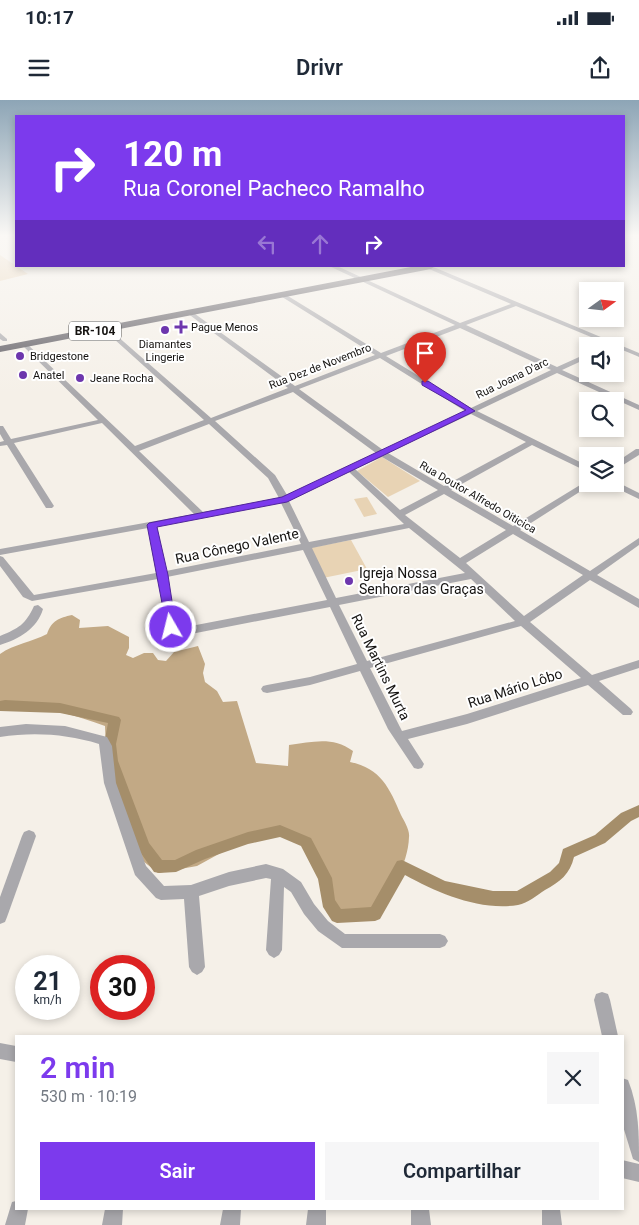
<!DOCTYPE html>
<html lang="pt">
<meta charset="utf-8">
<style>
body{margin:0;font-family:Roboto,sans-serif;background:#f6f6f7;color:#1f2937;height:100vh;display:flex;flex-direction:column;font-size:19px;white-space:nowrap}
*{box-sizing:border-box;margin:0}
p{font-size:16px;color:#747a83}
.icon{flex:none;width:28px;height:28px;fill:none;stroke:currentColor;stroke-width:2;stroke-linecap:round;stroke-linejoin:round}
.map{position:relative;flex:1;overflow:hidden}
.panel{position:absolute;left:15px;top:935px;width:609px;height:175px;display:flex;flex-direction:column;background:#fff;border-radius:0px;box-shadow:0 2px 8px #0003}
.panel>*{flex:none}
.hud{position:absolute;left:15px;top:15px;width:610px;height:152px;border-radius:0px;box-shadow:0 2px 8px #0003;background:#7c3aed;color:#fff;overflow:hidden}
.needle{width:32px;rotate:75deg}
.controls{position:absolute;left:579px;top:182px;display:grid;gap:10px}
.controls a{display:grid;place-items:center;width:45px;height:45px;border-radius:0px;background:#fff;box-shadow:0 2px 8px #0003;font-size:25px}
.speed{position:absolute;left:15px;top:855px;display:flex;gap:10px;font-size:25px;font-weight:700;text-align:center}
.speed>*{display:grid;place-content:center;width:65px;height:65px;border-radius:50%;background:#fff;box-shadow:0 2px 8px #0003;line-height:1}
.speed small{font-size:12px;font-weight:400}
.speed .limit{border:8px solid #d22;background:#fff;color:#111}
.pin{position:absolute;display:grid;place-items:center;width:42px;height:42px;color:#fff;margin:-51px -21px;border-radius:50% 50% 50% 0;rotate:-45deg;box-shadow:0 0 5px #0007}
.pin .icon{rotate:45deg}
.me{position:absolute;width:55px;margin:-28px;rotate:352deg;stroke-linejoin:round;filter:drop-shadow(0 0 4px #0008)}
.turn{display:flex;align-items:center;gap:18px;height:105px;padding:0 25px;font-size:22px}
.turn .icon{width:65px;height:65px;stroke-width:2.5}
.turn b{display:block;font-size:35px;line-height:42px}
.lanes{display:flex;align-items:center;height:48px;padding:0 25px;background:#0003;justify-content:center;gap:25px;direction:ltr}
.lanes .off{opacity:.35}
.round{display:grid;place-items:center;flex:none;width:52px;height:52px;border-radius:0px;background:#f6f6f7}
.summary{display:flex;align-items:center;justify-content:space-between;height:85px;padding:0 25px}
h1{font-size:30px;font-weight:600;line-height:38px;color:#7c3aed}
.action{display:flex;gap:10px;margin-top:auto;padding:10px 25px}
.action a{flex:1;height:58px;border-radius:0px;background:#7c3aed;color:#fff;font-size:20px;font-weight:600;line-height:58px;text-align:center}
.action a+a{background:#f6f6f7;color:#1f2937}
.status{display:flex;justify-content:space-between;align-items:center;height:35px;padding:0 25px;background:#fff;direction:ltr}
.status svg{height:14px;fill:currentColor}
header{display:flex;justify-content:space-between;align-items:center;height:65px;padding:0 25px;background:#fff;font-size:22px;font-weight:600}
.map>svg:first-child{display:block}
.green{fill:#e8d3b4}
.forest{fill:#c2a985}
.lines{fill:none;stroke-linecap:round;stroke-linejoin:round}
.canal{fill:#a58e6a;fill-rule:evenodd}
.minor{fill:#a9a8ac;fill-rule:evenodd}
.highway{fill:#5a575e;fill-rule:evenodd}
.route{fill:#7c3aed;stroke:#51269a}
.poi-dot{fill:#6d36ad;stroke:#fff;stroke-width:2}
.labels{text-anchor:middle;stroke-width:4;stroke-linejoin:round;paint-order:stroke}
.far-poi-label{font-size:11px;fill:#151311;stroke:#fff;text-anchor:start}
.far-street-label{font-size:11px;fill:#151311;stroke:#fff}
.shield{fill:#fff;stroke:#5b5a58;stroke-width:1}
.shield-label{font-size:12px;font-weight:bold;fill:#151311}
.street-label{font-size:14px;fill:#151311;stroke:#fff}
.poi-label{font-size:14px;fill:#151311;stroke:#fff;text-anchor:start}
</style>
<div class="status"><b>10:17</b><svg viewBox="0 0 49 12"><path d="M0 12V9h3v3zM5 12V6h3v6zM10 12V3h3v9zM15 12V0h3v12zM26 1h20v11H26zM47 4h2v5h-2z"/></svg></div>
<header><svg class="icon" aria-label="menu" viewBox="0 0 24 24"><path d="M4 6h16M4 12h16M4 18h16"/></svg>Drivr<svg class="icon" aria-label="share" viewBox="0 0 24 24"><path d="M12 15V3M7 8l5-5 5 5M5 13v7h14v-7"/></svg></header>
<div class="map">
<svg width="639" height="1125" viewBox="0 0 639 1125">
<rect width="100%" height="100%" fill="#f5f0e8"/>
<!-- green -->
<g class="green">
<path d="M0,155L28,174L0,181Z"/>
<path d="M382,357L420,381L388,397L357,371Z"/>
<path d="M367,397L377,414L364,417L354,399Z"/>
<path d="M351,440L367,469L323,478L309,448Z"/>
</g>
<!-- forest -->
<path class="forest" d="M72,515L80,520L79,528L108,526L129,537V548L126,555L133,558L144,553H153L158,560L166,561L174,552L198,546L205,564L203,573L205,582L217,591L223,602L237,601L256,663L288,666L289,645C313,642 332,636 353,651L350,662C381,668 390,689 401,715C404,721 410,730 409,737C408,766 390,790 375,814L349,819L327,813L316,762L294,737L286,734L248,738L197,766L158,773L143,761L119,696L106,651L105,626C71,614 37,603 0,608V554C14,544 32,542 47,534C52,520 59,518 72,515Z"/>
<g class="lines">
<!-- canal -->
<path class="canal" d="M5,600L60,603L119,617L121,620L116,644L118,661L149,743L162,760H175L196,750L248,732L280,725L311,738L332,778L335,800L341,809L371,807L397,761L402,760L445,781L493,791H517L550,772L559,763L563,749L595,735L621,713L639,705V717L631,721L605,743L574,757C570,774 560,782 545,790C537,795 528,803 518,805C479,811 438,793 405,775L380,819L375,821L337,823L332,821L323,807L318,779L301,746L280,737L248,744L205,759L176,772L159,773L154,772L136,746L106,661L104,644L108,623L60,613L0,611V601Z"/>
<!-- minor -->
<g class="minor">
<path d="M329,166H337L460,223L511,204L422,166H431L639,253V257L637,256L516,206L466,225L557,267L588,253V258L562,270L639,305V310L557,273L477,311L588,366V372L532,345L451,390L513,426L585,382L592,384L520,430L590,471L639,438V445L597,475L639,499V508L590,480L530,522L592,575L639,560V568L599,581L631,609L633,612L631,615H623L588,585L467,624L408,639L424,664L422,668L418,669L414,668L388,629L360,571L310,585L267,593L263,592L261,589L263,586L267,585L310,577L357,564L330,507L191,534L186,530L191,526L327,500L303,450L167,477L178,531L173,535L168,531L158,479L32,501L23,497L0,466V456L3,457L34,495L156,473L148,428L0,455V449L194,414L102,323L14,343L54,406L52,408H46L7,345L0,346V342L4,341L0,334V326H3L11,339L98,320L22,245V243H26L135,346L204,320L104,230V228H108L211,318L288,288L187,213V211H191L295,286L375,255L279,195V193H283L381,253L455,225ZM460,228L551,270L471,308L386,256ZM380,258L465,311L383,350L299,289ZM293,292L376,353L287,395L275,375L215,321ZM471,314L526,342L444,386L388,353ZM209,324L268,378L279,398L203,412L139,351ZM382,357L438,390L400,410L355,369ZM349,372L404,424L309,442L289,401ZM444,394L506,430L460,458L405,415ZM281,403L301,444L166,471L157,426ZM409,428L465,473L336,498L312,448ZM513,434L583,475L524,516L466,463ZM471,479L515,521L367,561L339,505ZM521,526L581,578L467,614L402,631L370,568Z"/>
<path d="M0,233L7,239V241H3L0,239Z"/>
<path d="M636,349H639V355L615,370V363Z"/>
<path d="M615,381L639,393V399L612,386L611,384H615Z"/>
<path d="M38,505L43,509C37,529 19,539 0,545V536C19,528 25,525 34,506Z"/>
<path d="M26,624L65,626L107,637L112,646L116,683L146,766L164,786L191,785L229,772L266,764L283,769L301,782L314,804L328,821L345,834H440L445,836L448,841L445,846L440,848H342L318,831L304,814L291,792L284,787L282,850L279,855L274,858L269,855L266,850L271,779L266,778L229,786L199,796L205,867L202,872L197,875L192,872L189,867L184,799L161,800L156,798L135,775L104,683L99,644C66,634 34,632 0,637V627Z"/>
<path d="M29,730L34,732L36,736L7,817L5,822L0,824V797L22,736L24,732Z"/>
<path d="M602,892L608,894L610,900L618,936H602L594,900L596,894Z"/>
<path d="M0,943L16,946V962L0,959Z"/>
<path d="M622,978L628,980C639,1008 639,1033 639,1062L633,1059L622,1023Z"/>
<path d="M622,1060L639,1064V1082L622,1078Z"/>
<path d="M16,1101V1109H28L25,1125H5L12,1102Z"/>
<path d="M105,1109H123L122,1125H102Z"/>
<path d="M223,1109H241L240,1125H220Z"/>
<path d="M308,1109H326V1125H306Z"/>
<path d="M411,1109H429L431,1125H411Z"/>
<path d="M542,1109H560L562,1125H542Z"/>
</g>
<!-- highway -->
<path class="highway" d="M416,166H435L431,169L0,252V246Z"/>
</g>
<!-- sky -->
<linearGradient id="sky" x2="0" y2="1"><stop stop-color="#8da5b6"/><stop offset="0.46" stop-color="#faf8f5"/><stop offset="1" stop-color="#faf8f5" stop-opacity="0"/></linearGradient>
<rect width="639" height="295" fill="url(#sky)"/>
<!-- route -->
<path class="route" d="M422,281H428L475,311L287,402L157,427L168,475L176,527L171,531L167,529L147,425L149,423L282,397L466,310L422,285Z"/>
<!-- markers -->
<g class="poi-dot">
<path d="M178.5 219.5h5v5h5v5h-5v5h-5v-5h-5v-5h5z"/>
<circle cx="165" cy="230" r="5"/>
<circle cx="20" cy="256" r="5"/>
<circle cx="23" cy="275" r="5"/>
<circle cx="80" cy="278" r="5"/>
<circle cx="349" cy="481" r="5"/>
</g>
<g class="labels">
<!-- far-poi labels -->
<g class="far-poi-label">
<text x="191" y="231">Pague Menos</text>
<text x="165" y="248" text-anchor="middle">Diamantes<tspan x="165" dy="13">Lingerie</tspan></text>
<text x="30" y="260">Bridgestone</text>
<text x="33" y="279">Anatel</text>
<text x="90" y="282">Jeane Rocha</text>
</g>
<!-- far-street labels -->
<g class="far-street-label">
<text transform="translate(320 266) rotate(-21)" y="4">Rua Dez de Novembro</text>
<text transform="translate(512 278) rotate(-26)" y="4">Rua Joana D'arc</text>
<text transform="translate(478 397) rotate(30)" y="4">Rua Doutor Alfredo Oiticica</text>
</g>
<!-- shield labels -->
<rect class="shield" x="69" y="221.5" width="52" height="19" rx="4"/>
<g class="shield-label">
<text x="95" y="235">BR-104</text>
</g>
<!-- street labels -->
<g class="street-label">
<text transform="translate(237 446) rotate(-12)" y="5">Rua Cônego Valente</text>
<text transform="translate(381 567) rotate(64)" y="5">Rua Martins Murta</text>
<text transform="translate(515 588) rotate(-18)" y="5">Rua Mário Lôbo</text>
</g>
<!-- poi labels -->
<g class="poi-label">
<text x="359" y="478">Igreja Nossa<tspan x="359" dy="16">Senhora das Graças</tspan></text>
</g>
</g>
</svg>
<div class="controls">
<a><svg class="needle" viewBox="-14 -14 28 28"><path d="M0-13l5 13h-10z" fill="#e53935"/><path d="M0 13l5-13h-10z" fill="#747a83"/></svg></a>
<a><svg class="icon" aria-label="sound" viewBox="0 0 24 24"><path d="M4 9h4l5-4v14l-5-4H4zM17 9q2 3 0 6"/></svg></a>
<a><svg class="icon" aria-label="search" viewBox="0 0 24 24"><circle cx="10" cy="10" r="6"/><path d="M15 15l6 6"/></svg></a>
<a><svg class="icon" aria-label="layers" viewBox="0 0 24 24"><path d="M12 4l9 5-9 5-9-5zM3 14l9 5 9-5"/></svg></a>
</div>
<div class="speed"><div>21<small>km/h</small></div><div class="limit">30</div></div>
<div class="pin" style="left:425px;top:283px;background:#d93025"><svg class="icon" aria-label="arrive" viewBox="0 0 24 24"><path d="M6 21V4h12l-3 4 3 4H6"/></svg></div>
<svg class="me" style="left:171px;top:527px" viewBox="-20 -20 40 40"><circle r="17" fill="#7c3aed" stroke="#fff" stroke-width="3"/><path d="M0-11L8 9 0 5-8 9z" fill="#fff"/></svg>
<div class="hud">
<div class="turn"><svg class="icon" aria-label="right" viewBox="0 0 24 24"><path d="M7 20v-9h11M14 6l5 5-5 5"/></svg><div><b>120 m</b>Rua Coronel Pacheco Ramalho</div></div>
<div class="lanes"><svg class="icon off" aria-label="left" viewBox="0 0 24 24"><path d="M17 20v-9H6M10 6l-5 5 5 5"/></svg><svg class="icon off" aria-label="ahead" viewBox="0 0 24 24"><path d="M12 20V5M6 11l6-6 6 6"/></svg><svg class="icon" aria-label="right" viewBox="0 0 24 24"><path d="M7 20v-9h11M14 6l5 5-5 5"/></svg></div>
</div>
<section class="panel">
<div class="summary"><div><h1>2 min</h1><p>530 m · 10:19</p></div><a class="round"><svg class="icon" aria-label="close" viewBox="0 0 24 24"><path d="M6 6l12 12M18 6L6 18"/></svg></a></div>
<div class="action"><a>Sair</a><a>Compartilhar</a></div>
</section>
</div>
